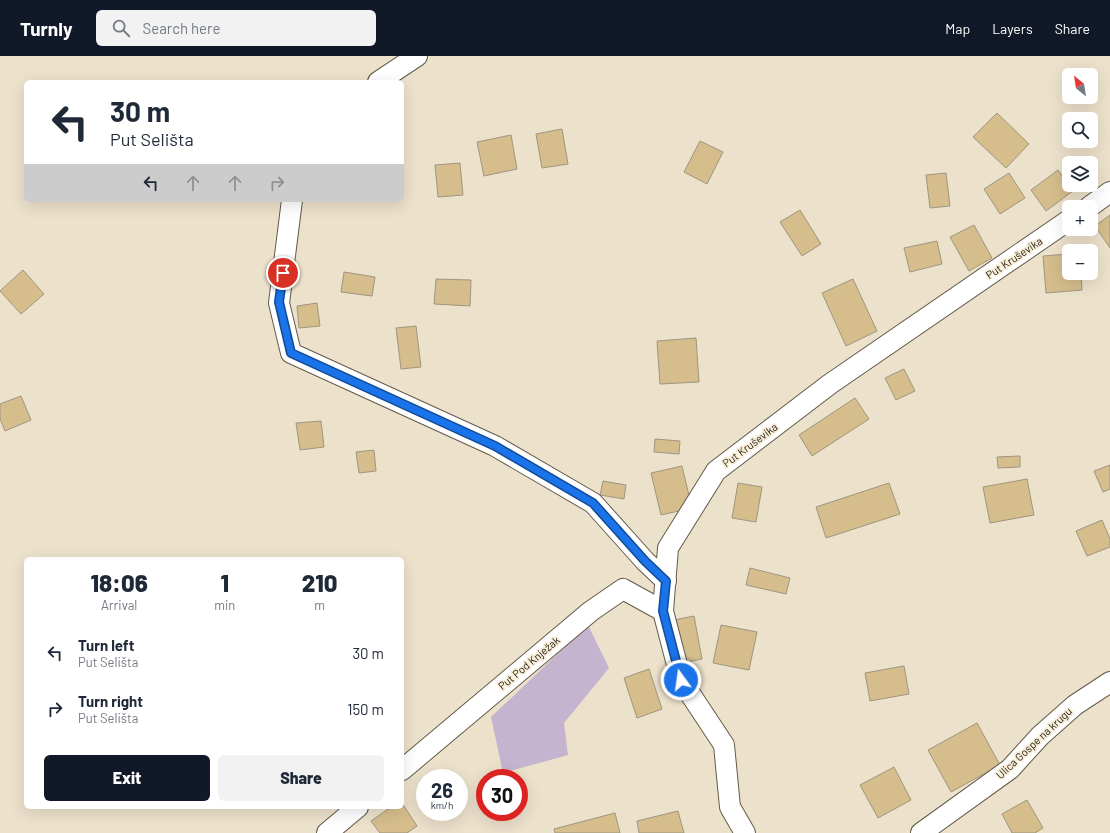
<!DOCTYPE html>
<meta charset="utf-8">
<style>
body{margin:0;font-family:Barlow,sans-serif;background:#f2f2f3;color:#1f2937;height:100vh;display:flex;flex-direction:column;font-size:15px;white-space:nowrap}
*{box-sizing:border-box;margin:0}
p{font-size:13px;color:#747a83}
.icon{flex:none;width:22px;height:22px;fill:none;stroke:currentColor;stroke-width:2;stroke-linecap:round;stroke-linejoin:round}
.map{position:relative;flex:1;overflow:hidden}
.panel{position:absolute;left:24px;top:501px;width:380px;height:252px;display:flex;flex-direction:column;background:#fff;border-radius:6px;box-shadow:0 4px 16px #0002}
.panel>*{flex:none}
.top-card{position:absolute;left:24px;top:24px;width:380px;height:122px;border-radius:6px;box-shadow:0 4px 16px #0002;background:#fff;color:#1f2937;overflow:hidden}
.needle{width:26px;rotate:330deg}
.fabs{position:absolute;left:1062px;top:12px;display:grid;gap:8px}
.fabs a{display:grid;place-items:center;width:36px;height:36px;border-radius:6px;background:#fff;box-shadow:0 4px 16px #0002;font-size:20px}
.speed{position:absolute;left:416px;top:713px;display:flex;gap:8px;font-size:20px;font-weight:700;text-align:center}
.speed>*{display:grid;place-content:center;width:52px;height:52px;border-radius:50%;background:#fff;box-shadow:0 4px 16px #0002;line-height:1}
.speed small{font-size:10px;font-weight:400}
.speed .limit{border:6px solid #d22;background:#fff;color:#111}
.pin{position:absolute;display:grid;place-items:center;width:34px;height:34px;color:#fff;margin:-17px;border:2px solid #fff;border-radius:50%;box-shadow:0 1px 4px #0007}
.me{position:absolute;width:44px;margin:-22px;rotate:346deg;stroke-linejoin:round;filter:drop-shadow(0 0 3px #0008)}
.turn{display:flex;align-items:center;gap:14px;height:84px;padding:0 20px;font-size:18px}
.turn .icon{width:52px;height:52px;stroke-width:2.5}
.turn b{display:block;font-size:28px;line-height:34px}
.lanes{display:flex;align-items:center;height:38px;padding:0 20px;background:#0003;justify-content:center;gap:20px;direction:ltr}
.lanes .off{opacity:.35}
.eta{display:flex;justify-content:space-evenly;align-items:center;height:68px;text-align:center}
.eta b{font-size:24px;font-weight:800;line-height:28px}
.cta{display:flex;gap:8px;margin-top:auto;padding:8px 20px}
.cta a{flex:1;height:46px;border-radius:6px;background:#111827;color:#fff;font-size:16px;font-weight:800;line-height:46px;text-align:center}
.cta a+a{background:#f2f2f3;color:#1f2937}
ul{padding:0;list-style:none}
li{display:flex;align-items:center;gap:12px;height:56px;padding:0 20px}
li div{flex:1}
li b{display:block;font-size:15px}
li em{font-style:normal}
header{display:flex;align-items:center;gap:24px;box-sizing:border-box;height:56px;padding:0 20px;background:#111827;color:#fff}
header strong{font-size:19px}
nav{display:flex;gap:22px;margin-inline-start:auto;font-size:14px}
.search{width:280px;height:36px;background:#f2f2f3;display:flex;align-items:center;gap:10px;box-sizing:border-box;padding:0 14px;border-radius:6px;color:#747a83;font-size:15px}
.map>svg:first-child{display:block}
.green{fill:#c5b4cf}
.building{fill:#d5bd8c;stroke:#9f9580}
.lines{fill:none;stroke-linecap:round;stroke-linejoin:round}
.street-casing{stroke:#635a47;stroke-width:22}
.street{stroke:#fff;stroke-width:20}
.route-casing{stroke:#114b97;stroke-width:10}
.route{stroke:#1a73e8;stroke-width:7}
.labels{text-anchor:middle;stroke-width:3.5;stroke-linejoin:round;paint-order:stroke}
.street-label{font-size:11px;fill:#221e16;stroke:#f9eed8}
</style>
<header>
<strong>Turnly</strong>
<div class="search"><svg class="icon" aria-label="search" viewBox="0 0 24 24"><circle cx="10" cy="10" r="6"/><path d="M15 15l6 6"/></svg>Search here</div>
<nav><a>Map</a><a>Layers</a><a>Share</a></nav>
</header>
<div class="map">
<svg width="1110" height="777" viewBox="0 0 1110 777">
<rect width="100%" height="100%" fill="#ece1cb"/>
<!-- green -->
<path class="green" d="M588,569L609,612L564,667L568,699L503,717L491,661Z"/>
<!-- building -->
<g class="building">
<path d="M997,57L1029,88L1006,112L973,81Z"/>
<path d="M562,73L568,108L542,112L536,78Z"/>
<path d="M511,79L517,113L484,120L477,86Z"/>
<path d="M700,85L723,96L707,128L684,116Z"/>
<path d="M460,107L463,139L438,141L435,109Z"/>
<path d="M1058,114L1073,135L1046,155L1031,134Z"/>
<path d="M946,117L950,150L930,152L926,119Z"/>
<path d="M1009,117L1025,142L1000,158L984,133Z"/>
<path d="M800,154L821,188L802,200L780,166Z"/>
<path d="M1110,159V192L1095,170Z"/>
<path d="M974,169L992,202L969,215L950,181Z"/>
<path d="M937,185L942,208L910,216L904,192Z"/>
<path d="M1069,198V217H1081L1082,234L1046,237L1043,200Z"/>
<path d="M23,214L44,238L21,258L0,235Z"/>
<path d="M344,216L375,221L372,240L341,236Z"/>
<path d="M436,223L471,224L470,250L434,248Z"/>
<path d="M853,223L877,275L846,290L822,237Z"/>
<path d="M317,247L320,270L299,272L297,250Z"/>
<path d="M416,270L421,311L401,313L396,272Z"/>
<path d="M696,282L699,326L660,328L657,285Z"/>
<path d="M904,313L915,335L896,344L885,322Z"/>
<path d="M21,340L31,364L5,375L0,363V348Z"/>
<path d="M855,342L869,363L812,400L799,379Z"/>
<path d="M321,365L324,391L300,394L296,367Z"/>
<path d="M655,383L680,385L679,398L654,396Z"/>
<path d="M374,394L376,415L359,417L356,396Z"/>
<path d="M1020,400V411L998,412L997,401Z"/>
<path d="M1110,409V433L1103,436L1094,415Z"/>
<path d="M682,410L692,452L661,459L651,417Z"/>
<path d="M1027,423L1034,459L990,467L983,431Z"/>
<path d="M603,425L626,429L624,443L600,439Z"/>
<path d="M738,427L762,431L756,466L732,462Z"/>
<path d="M889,427L900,458L826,482L816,451Z"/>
<path d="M1102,464L1110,483V491L1087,500L1076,475Z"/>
<path d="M750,512L790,522L786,538L746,529Z"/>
<path d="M694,560L702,603L682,607L674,564Z"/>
<path d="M721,569L757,576L749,614L713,607Z"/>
<path d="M904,610L909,638L870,645L865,617Z"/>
<path d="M649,613L662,653L637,662L624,622Z"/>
<path d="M977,667L1000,709L951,736L928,694Z"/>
<path d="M894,711L911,744L878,762L860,729Z"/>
<path d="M1027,744L1043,772L1035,777H1012L1002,758Z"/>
<path d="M402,747L417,770L407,777H380L371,765L391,751H402Z"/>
<path d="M678,755L684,777H639L637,765Z"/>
<path d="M615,757L620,777H555L554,773Z"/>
</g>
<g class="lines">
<defs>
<g id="street">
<path d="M378,26L417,0"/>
<path d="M292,144L279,247L291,297L495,390L593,447L645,505L666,525"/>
<path d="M1089,151L1110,136"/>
<path d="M402,714L591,555L623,533L663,555"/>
<path d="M327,777L358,751"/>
<path d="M745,777L730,751L724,689L681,624L663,555L668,492L716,415L830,328L1069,164"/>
<path d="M921,777L1010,713L1040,680L1075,649L1110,626"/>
</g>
</defs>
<!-- street casing -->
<use href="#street" class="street-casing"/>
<!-- street -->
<use href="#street" class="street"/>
</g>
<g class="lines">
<defs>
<path id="route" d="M283,217L279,246L291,297L495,390L593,447L645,505L666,525L663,555L681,624"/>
</defs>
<!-- route casing -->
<use href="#route" class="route-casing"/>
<!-- route -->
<use href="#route" class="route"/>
</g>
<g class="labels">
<!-- street labels -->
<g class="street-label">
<text transform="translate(1014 202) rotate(-34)" y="4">Put Kruševika</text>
<text transform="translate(750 389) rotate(-37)" y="4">Put Kruševika</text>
<text transform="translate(529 607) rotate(-40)" y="4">Put Pod Knježak</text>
<text transform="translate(1034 687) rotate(-43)" y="4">Ulica Gospe na krugu</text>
</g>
</g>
</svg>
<div class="fabs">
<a><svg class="needle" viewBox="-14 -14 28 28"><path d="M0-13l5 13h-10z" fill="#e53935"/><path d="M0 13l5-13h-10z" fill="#747a83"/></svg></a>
<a><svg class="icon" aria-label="search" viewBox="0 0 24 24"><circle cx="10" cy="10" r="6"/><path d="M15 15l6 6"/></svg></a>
<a><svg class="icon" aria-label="layers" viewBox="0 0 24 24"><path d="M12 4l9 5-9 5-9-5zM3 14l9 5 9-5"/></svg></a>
<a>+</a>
<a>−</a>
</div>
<div class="speed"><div>26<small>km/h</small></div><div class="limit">30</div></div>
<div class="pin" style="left:283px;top:217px;background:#d93025"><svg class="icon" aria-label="arrive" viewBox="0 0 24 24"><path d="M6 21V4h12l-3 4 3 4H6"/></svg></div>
<svg class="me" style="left:681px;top:624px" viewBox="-20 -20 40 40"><circle r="17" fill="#1a73e8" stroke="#fff" stroke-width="3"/><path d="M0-11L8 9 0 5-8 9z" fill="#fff"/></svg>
<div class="top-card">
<div class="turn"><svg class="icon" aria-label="left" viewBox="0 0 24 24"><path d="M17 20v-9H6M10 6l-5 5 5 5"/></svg><div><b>30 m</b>Put Selišta</div></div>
<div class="lanes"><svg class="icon" aria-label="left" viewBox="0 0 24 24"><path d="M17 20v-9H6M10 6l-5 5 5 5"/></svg><svg class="icon off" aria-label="ahead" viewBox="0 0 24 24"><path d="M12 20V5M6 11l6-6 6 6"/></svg><svg class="icon off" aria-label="ahead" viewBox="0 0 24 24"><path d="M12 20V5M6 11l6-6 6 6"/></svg><svg class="icon off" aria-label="right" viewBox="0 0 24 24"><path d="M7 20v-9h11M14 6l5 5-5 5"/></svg></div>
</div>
<section class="panel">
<div class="eta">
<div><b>18:06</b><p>Arrival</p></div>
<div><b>1</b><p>min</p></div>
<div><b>210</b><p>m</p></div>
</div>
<ul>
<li><svg class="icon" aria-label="left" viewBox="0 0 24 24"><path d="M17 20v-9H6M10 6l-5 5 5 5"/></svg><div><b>Turn left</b><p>Put Selišta</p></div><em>30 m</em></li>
<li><svg class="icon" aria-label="right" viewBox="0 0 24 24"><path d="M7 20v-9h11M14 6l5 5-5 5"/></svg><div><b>Turn right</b><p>Put Selišta</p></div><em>150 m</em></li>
</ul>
<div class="cta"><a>Exit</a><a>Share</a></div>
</section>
</div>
